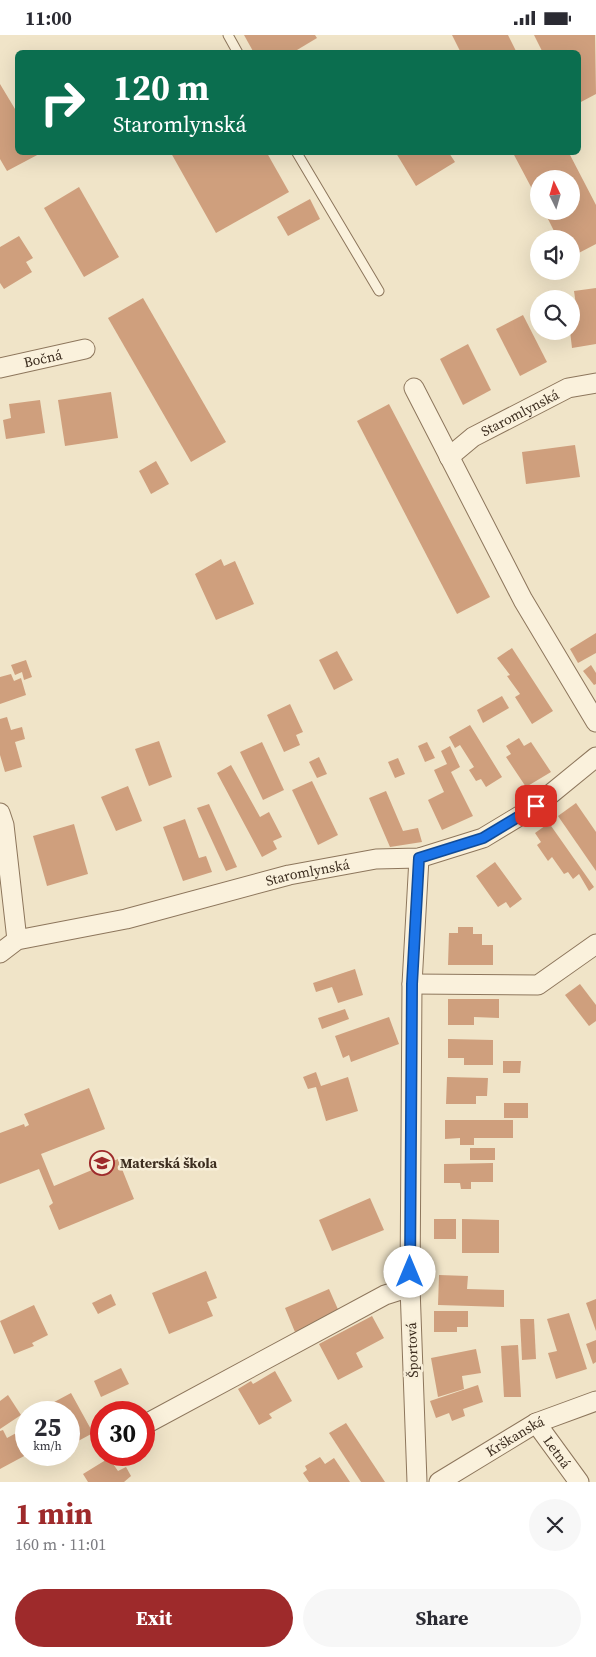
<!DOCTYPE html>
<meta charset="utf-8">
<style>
body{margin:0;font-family:"Source Serif 4",serif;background:#f7f7f7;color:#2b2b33;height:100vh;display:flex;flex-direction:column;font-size:19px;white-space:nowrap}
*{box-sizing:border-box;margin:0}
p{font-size:16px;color:#7c7c81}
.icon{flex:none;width:28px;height:28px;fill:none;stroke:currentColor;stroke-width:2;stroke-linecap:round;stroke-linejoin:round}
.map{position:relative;height:1447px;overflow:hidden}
.details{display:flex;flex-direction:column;background:#fff;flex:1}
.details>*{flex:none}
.guide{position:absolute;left:15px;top:15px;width:566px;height:105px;border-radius:8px;box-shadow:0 5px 20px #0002;background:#0b6e4f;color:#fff;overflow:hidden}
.needle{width:32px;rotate:355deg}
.buttons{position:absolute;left:530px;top:135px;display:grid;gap:10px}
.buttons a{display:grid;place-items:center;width:50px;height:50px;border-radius:50%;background:#fff;box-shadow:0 5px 20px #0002;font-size:25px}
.speed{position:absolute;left:15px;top:1366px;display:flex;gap:10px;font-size:25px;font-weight:700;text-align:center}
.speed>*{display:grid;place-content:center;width:65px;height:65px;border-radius:50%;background:#fff;box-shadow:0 5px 20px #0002;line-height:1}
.speed small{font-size:12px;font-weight:400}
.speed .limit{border:8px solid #d22;background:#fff;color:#111}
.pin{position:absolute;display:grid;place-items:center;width:42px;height:42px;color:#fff;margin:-21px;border-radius:10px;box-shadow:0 2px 8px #0006}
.me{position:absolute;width:55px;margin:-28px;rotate:0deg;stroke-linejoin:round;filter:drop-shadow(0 0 4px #0008)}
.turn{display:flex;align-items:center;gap:18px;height:105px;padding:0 15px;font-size:22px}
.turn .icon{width:65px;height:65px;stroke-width:2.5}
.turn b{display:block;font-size:35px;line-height:42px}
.round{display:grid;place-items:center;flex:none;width:52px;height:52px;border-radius:26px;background:#f7f7f7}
.summary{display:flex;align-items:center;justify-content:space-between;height:85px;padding:0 15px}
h1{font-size:30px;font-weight:700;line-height:38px;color:#9e2a2b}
.cta{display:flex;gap:10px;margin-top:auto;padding:10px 15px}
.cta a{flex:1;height:58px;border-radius:30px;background:#9e2a2b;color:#fff;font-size:20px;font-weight:700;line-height:58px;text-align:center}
.cta a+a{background:#f7f7f7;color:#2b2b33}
.status{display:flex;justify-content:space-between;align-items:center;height:35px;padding:0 25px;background:#fff;direction:ltr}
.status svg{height:14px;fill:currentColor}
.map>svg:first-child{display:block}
.building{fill:#cf9f7d}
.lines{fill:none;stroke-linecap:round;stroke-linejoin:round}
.service-casing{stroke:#8d765c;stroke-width:11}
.minor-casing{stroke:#8d765c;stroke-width:21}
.service{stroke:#faf1dc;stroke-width:9}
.minor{stroke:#faf1dc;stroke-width:19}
.route-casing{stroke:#114b97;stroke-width:12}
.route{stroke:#1a73e8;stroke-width:9}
.labels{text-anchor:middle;stroke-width:5;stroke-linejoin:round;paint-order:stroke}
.street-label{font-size:14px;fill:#3d2e20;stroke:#f7eed8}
.poi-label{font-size:14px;font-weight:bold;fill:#3d2e20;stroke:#f7eed8;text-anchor:start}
</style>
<div class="status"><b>11:00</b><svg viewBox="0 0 49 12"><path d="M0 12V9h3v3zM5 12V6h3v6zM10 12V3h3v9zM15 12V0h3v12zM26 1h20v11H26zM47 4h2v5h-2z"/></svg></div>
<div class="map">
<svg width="596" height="1447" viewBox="0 0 596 1447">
<rect width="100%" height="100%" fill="#f0e4c8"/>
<!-- building -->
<g class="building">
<path d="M244,0H315L317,3L292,18H254Z"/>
<path d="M452,0H508L517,18H461Z"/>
<path d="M534,0H595L596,59L579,68V18H543Z"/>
<path d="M0,49L18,79V118H41L7,136L0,124Z"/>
<path d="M171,118H267L289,157L216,198Z"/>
<path d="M396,118H449L455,127L416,151Z"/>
<path d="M513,118H569L596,170V209L571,222V204H558L544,176H571V144H539V167Z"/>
<path d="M79,152L119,222L84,242L44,173Z"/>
<path d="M310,164L320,184L288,201L277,182Z"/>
<path d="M19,201L33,223L26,227L32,237L4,254L0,248V212Z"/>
<path d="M596,253V309L572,313L570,296L571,271L576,270L574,256Z"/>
<path d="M143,263L226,407L191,427L108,283Z"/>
<path d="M523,280L547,327L520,341L496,294Z"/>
<path d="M468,309L491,355L463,370L440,324Z"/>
<path d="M111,357L118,403L65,411L58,365Z"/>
<path d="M40,365L45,398L6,404L3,385L11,383L9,369Z"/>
<path d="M389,369L490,562L457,579L357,386Z"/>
<path d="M575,410L580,442L526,449L522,417Z"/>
<path d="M156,426L169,449L151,459L139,436Z"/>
<path d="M221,524L224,531L235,526L254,569L216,585L195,539Z"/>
<path d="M596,598V618L578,628L570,614Z"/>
<path d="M512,613L553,676L532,689L515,662L520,659L507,641L510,640L497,623Z"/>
<path d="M337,616L353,645L334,655L319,625Z"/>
<path d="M26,625L32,642L24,645L22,637L15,640L11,630Z"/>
<path d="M591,630L596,638V649L594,650L583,636Z"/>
<path d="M11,639L14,646L21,643L26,660L0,669V642Z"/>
<path d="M502,661L509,673L483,688L477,675Z"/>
<path d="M290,669L303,697L296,700L300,710L284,717L267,680Z"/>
<path d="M7,682L11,695L22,692L25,704L15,707L22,732L5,737L0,720V684Z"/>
<path d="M470,690L502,742L486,752L481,744L476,746L469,735L474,732L460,710L455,713L449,702Z"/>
<path d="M519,703L524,711L531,707L551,737L526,752L506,722L511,719L506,711Z"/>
<path d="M159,706L172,742L149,751L135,714Z"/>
<path d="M262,707L284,755L263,765L240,717Z"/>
<path d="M427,707L435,723L425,727L418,711Z"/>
<path d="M450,711L460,732L451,737L473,781L442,795L428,765L444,757L434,735L447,729L441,716Z"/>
<path d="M319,722L327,739L317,743L309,727Z"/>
<path d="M398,723L405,739L395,743L388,727Z"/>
<path d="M231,730L260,782L269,777L282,802L273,806L277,814L262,822L217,738Z"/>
<path d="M312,746L338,800L318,810L292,755Z"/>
<path d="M128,751L142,786L116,796L101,762Z"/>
<path d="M386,756L403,796L418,793L422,807L390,812L369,763Z"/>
<path d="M576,768L596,797V836L558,781Z"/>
<path d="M209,769L237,832L226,836L197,773Z"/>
<path d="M185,784L199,823L206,821L212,837L183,846L163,792Z"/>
<path d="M549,788L594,852L589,856L579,839L573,844L568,837L564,839L552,822L548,826L537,810L541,807L535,798Z"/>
<path d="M74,789L88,839L47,851L33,801Z"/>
<path d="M495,827L522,864L510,873L506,867L498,872L476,841Z"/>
<path d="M458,892H473V899H482V910H493V930H448L449,898H458Z"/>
<path d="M355,934L363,960L338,968L332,952L316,957L313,948Z"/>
<path d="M580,949L596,970V986L589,991L565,960Z"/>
<path d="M448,964H499V983L474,982V990H448Z"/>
<path d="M345,974L349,984L322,994L318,983Z"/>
<path d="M389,982L399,1009L351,1027L349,1020L343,1023L335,1001Z"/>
<path d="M448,1004L493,1005V1030H464V1023H448Z"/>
<path d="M503,1026H521L520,1038H503Z"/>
<path d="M316,1037L321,1051L348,1042L358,1076L326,1086L316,1052L308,1054L303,1042Z"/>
<path d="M447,1042L488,1043L487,1061H476V1069H446Z"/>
<path d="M89,1053L105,1094L41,1119L54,1151L118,1124L134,1164L59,1195L49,1171L53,1168L39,1134L0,1149V1098L24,1089L25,1092L29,1090L24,1079Z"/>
<rect x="504" y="1068" width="24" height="15"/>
<path d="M445,1085H513V1103H474V1110H460V1103L445,1104Z"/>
<rect x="470" y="1113" width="25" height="12"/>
<path d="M493,1128V1147H471V1154H461L460,1148H444V1129Z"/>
<path d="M370,1163L384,1195L332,1216L319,1185Z"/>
<rect x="434" y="1184" width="22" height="20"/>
<path d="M462,1184L499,1185V1218H462Z"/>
<path d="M206,1236L217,1263L207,1267L213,1281L169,1299L152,1258Z"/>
<path d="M439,1240L468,1241L467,1254L504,1255V1272L438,1270Z"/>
<path d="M329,1254L340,1279L295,1297L285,1273Z"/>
<path d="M111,1259L116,1270L98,1279L92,1268Z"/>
<path d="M596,1264V1296L586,1268Z"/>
<path d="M34,1270L48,1300L32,1308L34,1311L14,1319L0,1286Z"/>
<path d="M434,1276H468V1292H457V1297H434Z"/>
<path d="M569,1278L587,1334L556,1344L548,1318L557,1316L547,1284Z"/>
<path d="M372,1281L384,1303L356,1318L363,1332L338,1345L319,1309Z"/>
<path d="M520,1284H534L536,1324L522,1325Z"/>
<path d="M596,1305V1327L593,1329L586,1309Z"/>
<path d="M518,1310L521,1362H504L501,1311Z"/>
<path d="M476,1314L481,1338L462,1341L464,1354L438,1362L431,1323Z"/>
<path d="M121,1333L129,1349L101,1362L94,1346Z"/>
<path d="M275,1336L292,1366L269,1379L272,1383L259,1390L238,1354L251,1346L253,1349Z"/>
<path d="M478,1350L483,1367L463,1374L465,1381L452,1386L449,1378L436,1383L430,1366Z"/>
<path d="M71,1358L93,1398L69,1411V1378H46L43,1373Z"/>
<path d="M8,1360L21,1380L0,1394V1366Z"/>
<path d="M346,1388L385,1447H361L329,1398Z"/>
<path d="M3,1395L7,1403L20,1396L26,1408V1420L0,1434V1396Z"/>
<path d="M320,1422L325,1429L334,1423L350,1447H309L303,1438L307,1435L305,1431Z"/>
<path d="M109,1423L118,1436L126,1432L131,1441L124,1447H88L83,1439Z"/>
</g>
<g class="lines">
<defs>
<g id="service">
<path d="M228,0L238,18"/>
<path d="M297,118L379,256"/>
</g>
<g id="minor">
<path id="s1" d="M0,333L85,314"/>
<path d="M414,353L523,565L596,687"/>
<path id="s2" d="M449,422L473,402L568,353L596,348"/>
<path d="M0,778L4,790L17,905"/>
<path id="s3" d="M0,918L17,905L126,884L289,840L376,824L419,823L483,803L536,771L596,722"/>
<path d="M412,949L538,950L596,909"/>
<path id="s4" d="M536,1388L579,1447"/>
<path d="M144,1390L385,1260L410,1252"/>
<path d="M417,1447L410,1252L412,949L419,823"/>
<path id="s5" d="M439,1447L536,1388L596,1366"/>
</g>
</defs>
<!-- service casing -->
<use href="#service" class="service-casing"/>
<!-- minor casing -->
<use href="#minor" class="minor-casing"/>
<!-- service -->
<use href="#service" class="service"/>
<!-- minor -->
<use href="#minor" class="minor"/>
</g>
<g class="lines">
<defs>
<path id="route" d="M410,1237L412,949L419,823L483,803L536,771"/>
</defs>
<!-- route casing -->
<use href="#route" class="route-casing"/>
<!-- route -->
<use href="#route" class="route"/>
</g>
<!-- icons -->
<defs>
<symbol id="school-ring" viewBox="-11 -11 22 22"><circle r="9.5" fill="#f7eed8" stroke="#9e2a2b" stroke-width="1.5"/><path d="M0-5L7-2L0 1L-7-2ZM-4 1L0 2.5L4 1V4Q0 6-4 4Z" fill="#9e2a2b"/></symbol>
</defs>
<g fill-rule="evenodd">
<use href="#school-ring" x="88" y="1114" width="28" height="28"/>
</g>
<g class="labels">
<!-- street labels -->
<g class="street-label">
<text dy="5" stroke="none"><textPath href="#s1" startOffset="44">Bočná</textPath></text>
<text dy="5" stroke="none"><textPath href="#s2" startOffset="84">Staromlynská</textPath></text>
<text dy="5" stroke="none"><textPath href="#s3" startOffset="320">Staromlynská</textPath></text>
<text transform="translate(412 1315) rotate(-92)" y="5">Športová</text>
<text dy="5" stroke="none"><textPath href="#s5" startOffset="89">Krškanská</textPath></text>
<text dy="5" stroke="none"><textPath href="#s4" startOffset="36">Letná</textPath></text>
</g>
<!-- poi labels -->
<g class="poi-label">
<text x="120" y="1133">Materská škola</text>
</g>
</g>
</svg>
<div class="buttons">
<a><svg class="needle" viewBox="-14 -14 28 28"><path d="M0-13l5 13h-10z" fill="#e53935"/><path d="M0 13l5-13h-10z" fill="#7c7c81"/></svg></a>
<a><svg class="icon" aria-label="sound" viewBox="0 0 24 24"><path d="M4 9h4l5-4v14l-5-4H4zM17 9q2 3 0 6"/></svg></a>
<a><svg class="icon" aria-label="search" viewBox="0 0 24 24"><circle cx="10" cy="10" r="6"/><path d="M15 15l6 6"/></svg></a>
</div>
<div class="speed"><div>25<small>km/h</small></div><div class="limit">30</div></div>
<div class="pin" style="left:536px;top:771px;background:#d93025"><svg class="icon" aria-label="arrive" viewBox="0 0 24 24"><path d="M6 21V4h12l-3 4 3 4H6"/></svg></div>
<svg class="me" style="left:410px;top:1237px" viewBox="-20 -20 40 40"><circle r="19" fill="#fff"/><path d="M0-13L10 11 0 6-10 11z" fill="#1a73e8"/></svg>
<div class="guide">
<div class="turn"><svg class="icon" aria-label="right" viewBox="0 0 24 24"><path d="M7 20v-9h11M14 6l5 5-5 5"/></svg><div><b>120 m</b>Staromlynská</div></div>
</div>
</div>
<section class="details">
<div class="summary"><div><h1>1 min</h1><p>160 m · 11:01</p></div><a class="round"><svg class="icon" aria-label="close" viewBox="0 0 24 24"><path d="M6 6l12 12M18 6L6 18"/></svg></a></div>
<div class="cta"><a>Exit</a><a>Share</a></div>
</section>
